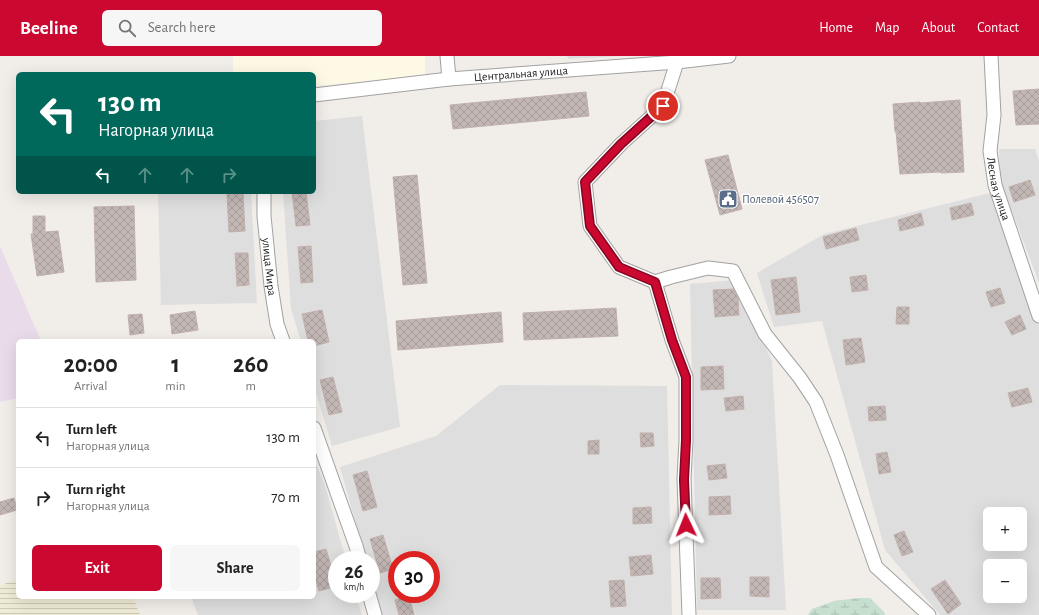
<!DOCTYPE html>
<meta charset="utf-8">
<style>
body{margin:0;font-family:"Alegreya Sans",sans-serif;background:#f6f6f6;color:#222;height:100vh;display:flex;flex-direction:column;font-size:15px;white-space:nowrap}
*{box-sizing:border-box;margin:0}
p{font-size:13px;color:#767676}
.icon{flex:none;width:22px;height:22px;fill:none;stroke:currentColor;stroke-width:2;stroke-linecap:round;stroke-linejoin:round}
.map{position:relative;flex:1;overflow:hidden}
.drawer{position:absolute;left:16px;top:283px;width:300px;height:260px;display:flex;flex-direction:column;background:#fff;border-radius:6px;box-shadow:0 4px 16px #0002}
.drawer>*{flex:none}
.top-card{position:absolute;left:16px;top:16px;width:300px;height:122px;border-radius:6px;box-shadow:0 4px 16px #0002;background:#00695c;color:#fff;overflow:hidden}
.tools{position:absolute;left:983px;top:451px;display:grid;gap:8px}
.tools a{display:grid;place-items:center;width:44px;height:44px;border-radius:6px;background:#fff;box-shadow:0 4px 16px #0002;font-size:20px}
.speed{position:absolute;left:328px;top:495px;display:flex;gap:8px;font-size:20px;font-weight:700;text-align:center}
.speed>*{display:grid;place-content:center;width:52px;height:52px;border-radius:50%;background:#fff;box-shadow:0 4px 16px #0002;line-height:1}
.speed small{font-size:10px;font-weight:400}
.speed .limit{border:6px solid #d22;background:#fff;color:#111}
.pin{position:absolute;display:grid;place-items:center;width:34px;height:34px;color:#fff;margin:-17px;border:2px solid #fff;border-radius:50%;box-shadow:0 1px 4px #0007}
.me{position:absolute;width:44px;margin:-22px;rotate:358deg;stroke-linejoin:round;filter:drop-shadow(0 0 3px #0008)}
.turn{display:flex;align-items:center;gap:14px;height:84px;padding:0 16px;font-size:18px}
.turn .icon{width:52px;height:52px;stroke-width:2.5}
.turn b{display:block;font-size:28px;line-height:34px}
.lanes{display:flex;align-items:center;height:38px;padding:0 16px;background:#0003;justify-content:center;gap:20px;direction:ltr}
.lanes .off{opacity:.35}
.eta{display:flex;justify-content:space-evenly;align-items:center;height:68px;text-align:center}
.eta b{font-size:24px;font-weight:600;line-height:28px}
.button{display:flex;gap:8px;margin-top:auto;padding:8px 16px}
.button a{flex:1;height:46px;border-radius:6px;background:#ca0830;color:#fff;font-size:16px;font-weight:600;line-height:46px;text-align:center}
.button a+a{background:#f6f6f6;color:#222}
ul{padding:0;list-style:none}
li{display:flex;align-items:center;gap:12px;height:60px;padding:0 16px;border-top:1px solid #e0e0e0}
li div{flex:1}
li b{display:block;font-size:15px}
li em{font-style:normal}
header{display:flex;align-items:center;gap:24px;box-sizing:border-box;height:56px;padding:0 20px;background:#ca0830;color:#fff}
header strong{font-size:19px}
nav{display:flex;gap:22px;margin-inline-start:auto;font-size:14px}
.search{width:280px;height:36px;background:#f6f6f6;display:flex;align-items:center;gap:10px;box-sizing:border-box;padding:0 14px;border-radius:6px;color:#767676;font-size:15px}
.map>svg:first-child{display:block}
.residential{fill:#dfdedf;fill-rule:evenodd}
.industrial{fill:#eadbea}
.education{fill:#fef9e5}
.farmland{fill:url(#farmland-rules)}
.wetland{fill:url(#wetland-marsh)}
.building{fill:url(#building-cross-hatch);stroke:#c2b1ab}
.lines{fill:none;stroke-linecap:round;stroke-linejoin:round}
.street-casing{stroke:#a2a2a2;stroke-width:15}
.street{stroke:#fff;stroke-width:13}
.route-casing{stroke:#83051f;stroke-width:10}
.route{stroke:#ca0830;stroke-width:7}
.labels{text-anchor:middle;stroke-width:3;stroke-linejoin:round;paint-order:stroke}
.street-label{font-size:12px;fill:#212121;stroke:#fff}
.service-label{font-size:12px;fill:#4e5e75;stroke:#fff;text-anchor:start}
</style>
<header>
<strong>Beeline</strong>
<div class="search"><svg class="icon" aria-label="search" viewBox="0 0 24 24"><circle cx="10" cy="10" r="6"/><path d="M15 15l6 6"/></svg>Search here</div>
<nav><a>Home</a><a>Map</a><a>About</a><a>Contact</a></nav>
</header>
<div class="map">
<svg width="1039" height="559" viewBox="0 0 1039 559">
<defs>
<pattern id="farmland-rules" width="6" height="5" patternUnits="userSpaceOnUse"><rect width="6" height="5" fill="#efebd5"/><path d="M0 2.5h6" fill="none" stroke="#cdc9b7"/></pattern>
<pattern id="wetland-marsh" width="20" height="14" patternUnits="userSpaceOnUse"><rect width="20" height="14" fill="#c6dfce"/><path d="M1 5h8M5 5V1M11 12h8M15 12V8" fill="none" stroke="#aabfb1"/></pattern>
<pattern id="building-cross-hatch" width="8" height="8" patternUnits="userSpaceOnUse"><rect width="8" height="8" fill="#c2b7b5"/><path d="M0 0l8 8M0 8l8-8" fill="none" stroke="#a69d9b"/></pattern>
</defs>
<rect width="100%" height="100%" fill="#f1ede9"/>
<!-- residential -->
<g class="residential">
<path d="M567,0H625L568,3Z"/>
<path d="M362,60L400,371L332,390L314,330V285H301L291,253L283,136H314V65Z"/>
<path d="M999,93H1035L1039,105V227L1000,123Z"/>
<path d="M158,136H251L257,247L161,249Z"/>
<path d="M990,137L1039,270V559H940L885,494L822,265L774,271L757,217L824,178ZM990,458H1020V488H990ZM990,510H1020V540H990Z"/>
<path d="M735,224L772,305L786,554H697L690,228Z"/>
<path d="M500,329L667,330L672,559H382L371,521V504H366L340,411L436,380ZM397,504H431V538H397Z"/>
<path d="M314,403L325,429L346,504H337V538H356L362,559H198L191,541H314Z"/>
</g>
<!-- industrial -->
<path class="industrial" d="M0,190L41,285H18V342L0,346Z"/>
<!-- education -->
<path class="education" d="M233,0H425V20L314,30V18H233Z"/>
<!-- farmland -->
<path class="farmland" d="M18,522V541H133L140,559H0V530Z"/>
<!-- wetland -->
<path class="wetland" d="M858,542H870L884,556L885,559H808L812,553L834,545Z"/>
<!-- building -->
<g class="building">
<path d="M1039,33V68L1016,69L1013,35Z"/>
<path d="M586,36L589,60L453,73L450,49Z"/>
<path d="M960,44L964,116L941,117V116L900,118L896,76H895L893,48L920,46V47Z"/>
<path d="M728,99L742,153L720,159L705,104Z"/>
<path d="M417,119L427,227L403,229L393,121Z"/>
<path d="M1030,124L1035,139L1014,146L1009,131Z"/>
<path d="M292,136H306L310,169L296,170Z"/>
<path d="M243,137L245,175L229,176L227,138Z"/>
<path d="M971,147L974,159L952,164L950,152Z"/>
<path d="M134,150L136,224L96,226L94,151Z"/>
<path d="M921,157L924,169L900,175L898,164Z"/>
<path d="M33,160H45V176L58,175L64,216L37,220L31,178H33Z"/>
<path d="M856,172L859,184L826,193L823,181Z"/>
<path d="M311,190L313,226L301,227L298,191Z"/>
<path d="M235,197H248L249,229L237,230Z"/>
<path d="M866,219L868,234L852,236L850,221Z"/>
<path d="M796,221L800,256L776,259L771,224Z"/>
<path d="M1000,232L1005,247L991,251L986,236Z"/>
<path d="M733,233L738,242L739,259L715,261L713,234Z"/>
<path d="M897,251H909V268H896Z"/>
<path d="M616,252L618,280L524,284L523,257Z"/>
<path d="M322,254L329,286L314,290V285H308L302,258Z"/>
<path d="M195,255L198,274L172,278L170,259Z"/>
<path d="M501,256L503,286L398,294L396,265Z"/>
<path d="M142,258L144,277L130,279L128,259Z"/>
<path d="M1020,259L1026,273L1012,279L1005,266Z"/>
<path d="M861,282L865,306L846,309L843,284Z"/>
<path d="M723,310L724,333L701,334V311Z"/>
<path d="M333,321L342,356L329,359L320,324Z"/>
<path d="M1028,332L1032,346L1012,351L1008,337Z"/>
<path d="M743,340L744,353L726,355L724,342Z"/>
<path d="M885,350L886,364L869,365L868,351Z"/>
<path d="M640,377H653L654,390L641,391Z"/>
<path d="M599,384V398H588V385Z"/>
<path d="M887,396L891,416L879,418L876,398Z"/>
<path d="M725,408L727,422L709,424L707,410Z"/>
<path d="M367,415L377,451L363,455L353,419Z"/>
<path d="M730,440L731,458L709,459V441Z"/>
<path d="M14,442L17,454L0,459V446Z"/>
<path d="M651,451L652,467L633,468V452Z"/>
<path d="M904,475L913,496L902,500L894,479Z"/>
<path d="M383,479L393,513L380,517L370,483Z"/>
<path d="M326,493L337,530L319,535L314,519V496Z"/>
<path d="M651,499L653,518L631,520L629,501Z"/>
<path d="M750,521H769V541L750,540Z"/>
<path d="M701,522H720L721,542L701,543Z"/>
<path d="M624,524L626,550L611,551L609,525Z"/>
<path d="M945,524L961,548L948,558L931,533Z"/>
<path d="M409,540L414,559H399L395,544Z"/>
</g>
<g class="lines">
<defs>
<g id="street">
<path d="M447,0L449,23"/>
<path id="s1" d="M991,0L994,59L990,95L995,129L1039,260"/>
<path d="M677,6L663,50L621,88L585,126L590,170L619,211L655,226L672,284L686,321V384L684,423L689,559"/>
<path id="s2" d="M314,39L449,23L677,6L729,0"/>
<path id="s3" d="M264,136V160L271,230L277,268L283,285"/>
<path d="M655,226L671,221L708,212L733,215L765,278L800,322L816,346L837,399L876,511L929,559"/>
<path d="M314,372L356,490L360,504"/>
<path d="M369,538L375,559"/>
</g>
</defs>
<!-- street casing -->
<use href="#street" class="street-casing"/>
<!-- street -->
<use href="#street" class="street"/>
</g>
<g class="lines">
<defs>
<path id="route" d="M663,50L621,88L585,126L590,170L619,211L655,226L672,284L686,321V384L684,424L686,469"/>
</defs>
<!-- route casing -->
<use href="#route" class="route-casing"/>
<!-- route -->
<use href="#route" class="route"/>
</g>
<!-- icons -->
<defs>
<symbol id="civic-square" viewBox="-11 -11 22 22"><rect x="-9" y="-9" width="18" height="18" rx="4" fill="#5c6f8a" stroke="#fff"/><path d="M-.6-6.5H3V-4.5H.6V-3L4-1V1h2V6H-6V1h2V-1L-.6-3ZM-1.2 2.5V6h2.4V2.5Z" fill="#fff"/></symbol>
</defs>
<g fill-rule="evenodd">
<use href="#civic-square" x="717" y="132" width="22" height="22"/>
</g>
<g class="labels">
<!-- street labels -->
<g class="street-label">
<text dy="4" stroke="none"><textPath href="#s2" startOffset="208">Центральная улица</textPath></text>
<text dy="4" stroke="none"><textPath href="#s1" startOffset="134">Лесная улица</textPath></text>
<text dy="4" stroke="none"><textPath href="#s3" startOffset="75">улица Мира</textPath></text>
</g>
<!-- service labels -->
<g class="service-label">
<text x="742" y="147">Полевой 456507</text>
</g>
</g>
</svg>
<div class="tools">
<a>+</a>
<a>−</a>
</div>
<div class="speed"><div>26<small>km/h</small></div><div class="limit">30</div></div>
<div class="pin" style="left:663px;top:50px;background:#d93025"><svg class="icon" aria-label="arrive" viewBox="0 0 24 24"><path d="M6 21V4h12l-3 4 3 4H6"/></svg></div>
<svg class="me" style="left:686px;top:469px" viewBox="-20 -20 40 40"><path d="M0-17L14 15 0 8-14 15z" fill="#ca0830" stroke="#fff" stroke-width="4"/></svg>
<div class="top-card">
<div class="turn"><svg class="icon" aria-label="left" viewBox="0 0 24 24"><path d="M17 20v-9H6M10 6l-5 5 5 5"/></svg><div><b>130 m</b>Нагорная улица</div></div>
<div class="lanes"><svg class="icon" aria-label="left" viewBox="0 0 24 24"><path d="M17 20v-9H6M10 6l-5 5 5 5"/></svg><svg class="icon off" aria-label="ahead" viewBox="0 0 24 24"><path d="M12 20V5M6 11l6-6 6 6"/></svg><svg class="icon off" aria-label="ahead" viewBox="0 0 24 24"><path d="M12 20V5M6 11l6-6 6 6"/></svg><svg class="icon off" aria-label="right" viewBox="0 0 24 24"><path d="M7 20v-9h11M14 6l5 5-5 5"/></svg></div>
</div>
<section class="drawer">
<div class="eta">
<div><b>20:00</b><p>Arrival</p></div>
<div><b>1</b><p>min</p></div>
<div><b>260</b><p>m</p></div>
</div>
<ul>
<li><svg class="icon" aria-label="left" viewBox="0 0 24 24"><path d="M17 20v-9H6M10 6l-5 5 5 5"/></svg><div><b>Turn left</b><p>Нагорная улица</p></div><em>130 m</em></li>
<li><svg class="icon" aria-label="right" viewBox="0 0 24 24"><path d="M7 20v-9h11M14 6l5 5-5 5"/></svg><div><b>Turn right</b><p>Нагорная улица</p></div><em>70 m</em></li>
</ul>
<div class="button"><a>Exit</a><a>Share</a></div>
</section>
</div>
